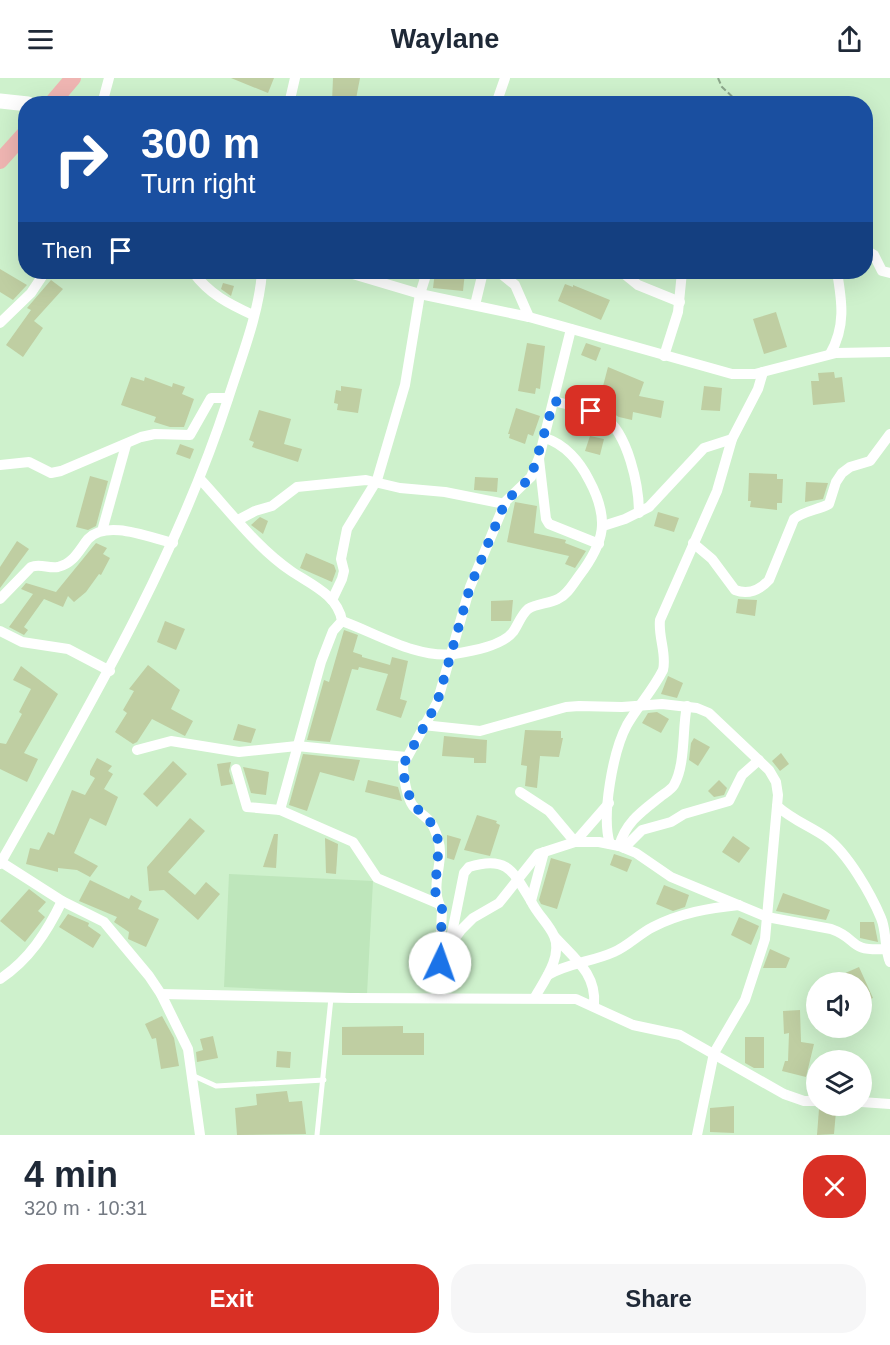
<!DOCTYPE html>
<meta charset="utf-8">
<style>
body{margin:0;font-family:Arial,sans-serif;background:#f6f6f7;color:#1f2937;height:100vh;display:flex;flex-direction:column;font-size:22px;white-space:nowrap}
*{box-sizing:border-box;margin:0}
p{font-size:20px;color:#747a83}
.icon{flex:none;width:33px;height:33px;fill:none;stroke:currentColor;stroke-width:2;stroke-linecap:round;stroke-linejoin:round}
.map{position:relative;height:1057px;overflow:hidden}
.side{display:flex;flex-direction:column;background:#fff;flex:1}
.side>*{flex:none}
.top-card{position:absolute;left:18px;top:18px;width:855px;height:183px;border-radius:24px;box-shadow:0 6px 24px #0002;background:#1a4fa0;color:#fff;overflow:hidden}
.controls{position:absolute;left:806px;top:894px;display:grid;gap:12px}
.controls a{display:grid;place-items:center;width:66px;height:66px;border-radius:50%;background:#fff;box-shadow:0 6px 24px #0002;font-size:30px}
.pin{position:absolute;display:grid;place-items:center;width:51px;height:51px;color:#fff;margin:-26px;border-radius:12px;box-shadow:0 3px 9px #0006}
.me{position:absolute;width:66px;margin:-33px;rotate:3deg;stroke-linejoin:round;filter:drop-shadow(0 0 4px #0008)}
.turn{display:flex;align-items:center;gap:21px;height:126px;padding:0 24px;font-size:27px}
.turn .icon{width:78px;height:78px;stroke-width:2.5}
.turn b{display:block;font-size:42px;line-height:51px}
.then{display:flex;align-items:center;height:57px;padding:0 24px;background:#0003;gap:12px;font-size:22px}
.round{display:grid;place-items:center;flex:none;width:63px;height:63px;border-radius:24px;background:#f6f6f7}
.overview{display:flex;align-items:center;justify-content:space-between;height:102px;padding:0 24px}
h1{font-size:36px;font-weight:700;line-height:45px}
.primary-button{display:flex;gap:12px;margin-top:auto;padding:12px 24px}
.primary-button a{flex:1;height:69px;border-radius:24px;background:#d93025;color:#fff;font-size:24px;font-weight:700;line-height:69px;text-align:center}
.primary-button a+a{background:#f6f6f7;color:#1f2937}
header{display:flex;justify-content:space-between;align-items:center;height:78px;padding:0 24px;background:#fff;font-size:27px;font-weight:700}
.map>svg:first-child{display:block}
.built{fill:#bee6bb}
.building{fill:#bfcea2}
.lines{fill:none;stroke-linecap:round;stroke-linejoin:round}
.path{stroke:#8ca78b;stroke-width:2;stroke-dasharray:6 3;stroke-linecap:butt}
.lane{stroke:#fff;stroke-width:5}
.street{stroke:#fff;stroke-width:10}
.secondary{stroke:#fff;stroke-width:15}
.primary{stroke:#efb5b2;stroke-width:16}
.route{stroke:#1a73e8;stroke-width:10;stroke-dasharray:0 18}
</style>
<header><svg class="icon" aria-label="menu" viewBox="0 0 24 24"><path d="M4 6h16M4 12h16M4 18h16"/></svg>Waylane<svg class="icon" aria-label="share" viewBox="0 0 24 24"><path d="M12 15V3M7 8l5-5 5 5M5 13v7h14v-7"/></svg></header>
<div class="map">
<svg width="890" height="1057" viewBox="0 0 890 1057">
<rect width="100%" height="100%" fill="#cef1cc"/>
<!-- built -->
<path class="built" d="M229,796L373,803L367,916L224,909Z"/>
<!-- building -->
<g class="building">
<path d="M231,0H274L268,15Z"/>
<path d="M333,0H360L355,26L332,24Z"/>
<path d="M0,191L27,207L13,222L0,214Z"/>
<path d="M435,194H465L463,213L433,210Z"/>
<path d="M51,202L63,211L34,243L43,250L23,279L6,267L31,232L27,230Z"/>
<path d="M223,205L234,208L231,218L221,211Z"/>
<path d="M565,206L573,209V207L610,222L601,242L558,223Z"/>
<path d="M776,234L787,269L764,276L753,241Z"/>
<path d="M527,265L545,268L540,311L536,310L535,316L518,313Z"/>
<path d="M586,265L601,270L596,283L581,277Z"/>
<path d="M608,289L644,304L639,318L664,323L661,340L633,334L632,342L619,339L598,327Z"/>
<path d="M834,294L835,300L842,299L845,324L813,327L811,303H819L818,295Z"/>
<path d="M131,299L144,303L145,299L172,309L173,305L185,309L182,316L194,321L184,349H170L154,344L156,339L121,327Z"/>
<path d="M341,308L362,311L358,335L337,332L338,326L334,325L336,312L341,313Z"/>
<path d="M704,308L722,310L720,333L701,332Z"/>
<path d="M516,330L540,338L533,358L528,356L525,366L509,360L510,356H508Z"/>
<path d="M259,332L291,341L284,366L302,371L298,384L252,369L254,364L249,362Z"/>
<path d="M590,358L604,361L600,377L585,373Z"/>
<path d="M180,366L194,371L190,381L176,376Z"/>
<path d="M749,395L777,396V401H783L782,425H777V432L750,429L751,423H748Z"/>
<path d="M90,398L108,403L96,448L88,452L76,449Z"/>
<path d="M475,399L498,400L497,414L474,412Z"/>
<path d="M806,404L828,405L823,421L805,424Z"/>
<path d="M515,424L537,428L534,455L566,462L565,465L586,473L575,490L565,486L569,478L507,464Z"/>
<path d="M658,434L679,440L674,454L654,448Z"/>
<path d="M260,439L268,443L263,456L251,447Z"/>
<path d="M17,463L29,471L0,510V489Z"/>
<path d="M96,465L107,470L103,476L110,480L101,497L99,496L86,514L74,524L68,518L63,529L44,521L24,549L28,552L24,557L9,549L33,516L21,511L26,505L56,514Z"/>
<path d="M306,475L334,487L336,493L332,504L300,490Z"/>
<path d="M738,521L757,522L755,538L736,535Z"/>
<path d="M513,522L511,543H491V523Z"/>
<path d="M165,543L185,551L176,572L157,564Z"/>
<path d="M344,552L358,557L353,574L362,577V579L390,587L392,579L408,583L400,621L407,623L401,640L376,632L388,596L359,589L358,592L352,591L330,664L307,662L324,602L329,604Z"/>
<path d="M148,587L180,612L171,631L193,643L185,658L152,641L137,664L133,666L115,654L127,635L123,632L134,613L129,611Z"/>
<path d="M21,588L58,616L24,675L38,681L27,704L0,691V665L6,666L22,636L19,634L31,611L13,602Z"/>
<path d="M668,598L683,605L677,620L661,616Z"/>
<path d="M657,634L669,641L661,655L642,645L648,635Z"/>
<path d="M238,646L256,651L251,665L233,662Z"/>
<path d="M525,652L561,653V660H563L559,679L540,678L537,710L525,708L527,688L521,687Z"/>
<path d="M444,658L487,662L486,685H474V680L442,678Z"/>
<path d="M694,660L710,669L698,688L689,682L691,665Z"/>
<path d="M781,675L789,686L780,693L772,683Z"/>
<path d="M303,676L360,682L354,703L320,694L307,733L289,727Z"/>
<path d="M97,680L112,688L108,693L113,696L104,711L118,719L106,748L90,740L74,775L98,788L90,799L77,792L58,790V794L26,786L30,770L39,772L48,754L54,757L72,712L85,717L95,700L90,697V693Z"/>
<path d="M173,683L187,696L157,729L143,716Z"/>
<path d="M231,684L229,693L233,706L221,708L217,686Z"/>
<path d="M243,689L269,694L266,717L251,715Z"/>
<path d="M368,702L398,709L402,723L365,714Z"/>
<path d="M719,702L727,710L724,717L714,719L708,713Z"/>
<path d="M477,737L497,743L496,745L500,747L490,778L464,772Z"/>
<path d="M190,740L205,753L168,794L195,817L206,804L220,816L198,842L164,812L149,813L147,789Z"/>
<path d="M274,756H278L276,790L263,789Z"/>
<path d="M447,757L461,761L454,782L447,780Z"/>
<path d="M733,758L750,770L739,785L722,774Z"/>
<path d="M325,760L338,766L336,796L326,795Z"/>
<path d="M614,776L632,782L627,794L610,787Z"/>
<path d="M551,780L571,786L557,831L541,826L539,822Z"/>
<path d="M90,802L129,821L131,817L142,823L138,831L159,841L146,869L128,861L129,854L114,844L117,839L79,823Z"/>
<path d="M664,807L689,817L685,829L673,833L656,826Z"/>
<path d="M29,811L46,824L38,833L45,839L25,864L0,843Z"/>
<path d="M783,815L830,832L826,842L776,833Z"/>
<path d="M68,836L89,845L88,848L101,857L93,870L59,849Z"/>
<path d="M739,839L759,848L751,867L731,857Z"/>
<path d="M860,844H874L878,864L860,860Z"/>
<path d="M770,871L790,880L786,890H763Z"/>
<path d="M859,889L873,920L861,925V904H825Z"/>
<path d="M800,932L801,964L814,966L806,999L782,993L785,983H788L789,955L784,956L783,933Z"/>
<path d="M162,938L174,960L179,988L161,991L156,960L152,961L145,946Z"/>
<path d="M403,948V955H424V977H342V949Z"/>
<path d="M213,958L218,980L197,984L196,974L203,972L200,961Z"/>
<path d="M745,959H764V990H754L745,985Z"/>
<path d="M277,973L291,974L290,990L276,989Z"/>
<path d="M287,1013L289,1024L302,1023L306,1056L237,1057L235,1030L257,1027L256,1016Z"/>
<path d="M734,1028V1055L710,1054V1030Z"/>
<path d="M819,1031L836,1033L834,1056L817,1057Z"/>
</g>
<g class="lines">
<!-- path -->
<path class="path" d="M718,0L722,9L740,26"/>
<!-- lane -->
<g class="lane">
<path d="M194,998L216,1008L324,1002"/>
<path d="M317,1057L331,920"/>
</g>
<!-- street -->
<g class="street">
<path d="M102,26L109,0"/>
<path d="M289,26L295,0"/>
<path d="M496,26L505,0"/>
<path d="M866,172L874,177L882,193L890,195"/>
<path d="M193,194C209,216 229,226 253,237"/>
<path d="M346,194L420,216L529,239L732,296H755L836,275L890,274"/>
<path d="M499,194L515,207L529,239"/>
<path d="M622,194L638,207L680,224"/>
<path d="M475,227L483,194"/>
<path d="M0,245L31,215L45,194"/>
<path d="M830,276C846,249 842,223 837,194"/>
<path d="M664,278L678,234L682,194"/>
<path d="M554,323C571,328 589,330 604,339C628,355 639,408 639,435"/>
<path d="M539,381L546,441L549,446L599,466"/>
<path d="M0,387L29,384L51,395L61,393L141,359L155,356L190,357L211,320H228"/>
<path d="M200,401C229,432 256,469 291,493C310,506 338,517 342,543L333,553L321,584L280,732L353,764L377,800L439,826L442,831L439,906"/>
<path d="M238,442L255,433L272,428L297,409L366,402L400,410L445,414L505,426"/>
<path d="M603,448L625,441L649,429L704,370L732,361"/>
<path d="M102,453L126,367"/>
<path d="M693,465L712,481L735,512C748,517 760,512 769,502L794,441C803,433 818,432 829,426L836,404L842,395L850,389L870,383L890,356"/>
<path d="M0,521L31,489C40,485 49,491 58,489C74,485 79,472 88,461C107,441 150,460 173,465"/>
<path d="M332,522L342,501L344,493L341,481L347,451L377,402L405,307L420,216L427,194"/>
<path d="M342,543C376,555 417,581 454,576C472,573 502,568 513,554C518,547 521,537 528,531C537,525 548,526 558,521C567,517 573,506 579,498C605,464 610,441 589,402C580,384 565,366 545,360"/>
<path d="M0,553L22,564L68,571L110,593"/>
<path d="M423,647L480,653L566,629L579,628L622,629L662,626L697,630L709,635L769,692L776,704L778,717L765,861L745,922L714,975L697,1057"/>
<path d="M137,672L171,663L239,674L297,668L406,679"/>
<path d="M236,691L247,729L280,732"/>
<path d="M520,714L549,733L575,764L609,725"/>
<path d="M777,728C794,743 810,748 827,760C848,776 871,816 881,840C887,854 884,870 890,884"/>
<path d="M610,766C601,738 613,673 627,647C638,628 653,612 663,592C667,576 658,559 660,542L717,413L732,361L758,311L763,294"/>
<path d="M619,768C626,744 641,734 660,719C665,715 671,712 674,707C686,686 682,650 687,628"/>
<path d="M624,770L642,752L671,744L684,736L729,723L742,697L759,682"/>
<path d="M1,784L62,823L104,844L149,898L161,916L188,971L200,1057"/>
<path d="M0,786C85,635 174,487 228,321C241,280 259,236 262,194"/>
<path d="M439,826C431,803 445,782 438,761C431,738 426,742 413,728C407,720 403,698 403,687L437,625L470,509L502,432L506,423L531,399L539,380L571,251"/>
<path d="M555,859C574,880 597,896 594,927"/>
<path d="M450,865L464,795L469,789C507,777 513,793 531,823"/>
<path d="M443,885L450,867L461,852L473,840L499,825L538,776L575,764H599L619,768L636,775L671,799L767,839L831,851C860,861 846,873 885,871"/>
<path d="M548,897C568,885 592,884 614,874C628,868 639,856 653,849C680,835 709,830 739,827"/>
<path d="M0,901C29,882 47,854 62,823"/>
<path d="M161,916L351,920L576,921L633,947L680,957L784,1016L804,1023H816"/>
<path d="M535,919C544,903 563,878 554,858C549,846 537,836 531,823L544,774"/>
<path d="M861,1024L890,1026"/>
</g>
<!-- secondary -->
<path class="secondary" d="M0,23L28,26"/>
<!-- primary -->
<g class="primary">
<path d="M51,26L73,0"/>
<path d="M0,83L26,54"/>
</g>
</g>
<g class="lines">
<!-- route -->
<path class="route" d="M440,885L442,831L435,813L439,764L428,739L412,727L403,695V687L437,625L470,509L502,432L506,423L531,399L554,323L591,333"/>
</g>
</svg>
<div class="controls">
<a><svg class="icon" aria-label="sound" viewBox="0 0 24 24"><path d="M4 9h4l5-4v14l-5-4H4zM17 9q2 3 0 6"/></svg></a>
<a><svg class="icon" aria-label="layers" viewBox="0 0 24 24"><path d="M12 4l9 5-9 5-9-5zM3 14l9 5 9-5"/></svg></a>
</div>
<div class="pin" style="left:591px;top:333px;background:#d93025"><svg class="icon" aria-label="arrive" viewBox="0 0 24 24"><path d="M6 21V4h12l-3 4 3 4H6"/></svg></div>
<svg class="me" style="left:440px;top:885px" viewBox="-20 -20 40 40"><circle r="19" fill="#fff"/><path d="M0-13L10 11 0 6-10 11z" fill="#1a73e8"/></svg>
<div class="top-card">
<div class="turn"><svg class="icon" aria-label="right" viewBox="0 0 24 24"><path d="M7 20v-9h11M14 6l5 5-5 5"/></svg><div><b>300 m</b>Turn right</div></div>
<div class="then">Then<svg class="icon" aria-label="arrive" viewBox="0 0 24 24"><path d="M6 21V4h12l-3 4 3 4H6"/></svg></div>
</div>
</div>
<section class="side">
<div class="overview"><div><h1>4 min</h1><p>320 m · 10:31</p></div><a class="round" style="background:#d93025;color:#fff"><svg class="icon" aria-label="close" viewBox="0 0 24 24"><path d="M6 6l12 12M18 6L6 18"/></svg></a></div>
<div class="primary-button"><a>Exit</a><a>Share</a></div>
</section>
